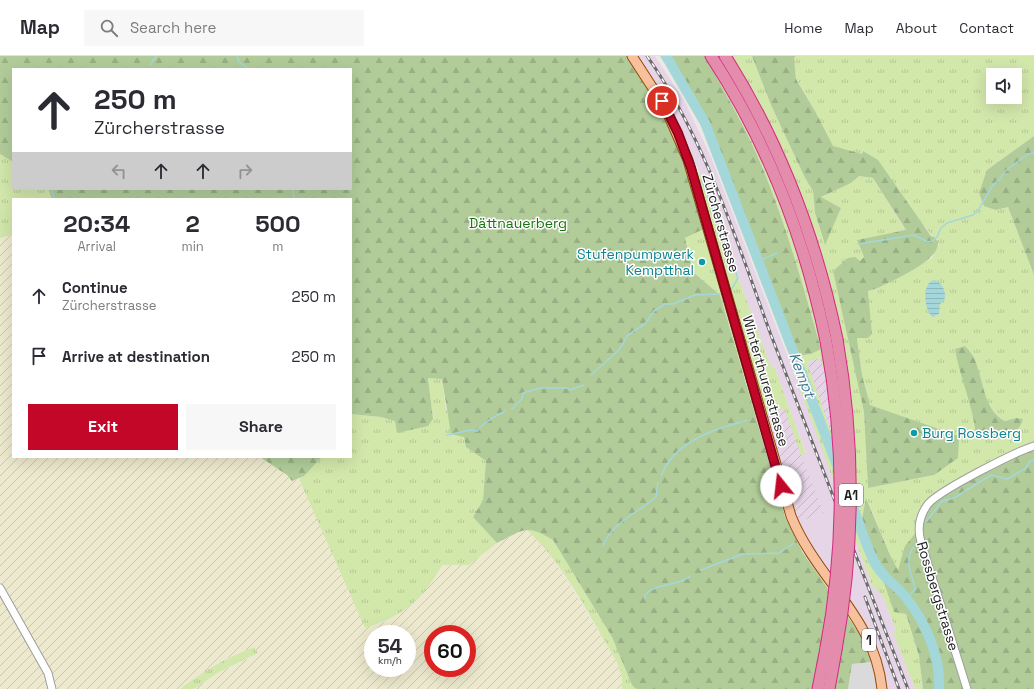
<!DOCTYPE html>
<meta charset="utf-8">
<style>
body{margin:0;font-family:"Space Grotesk",sans-serif;background:#f7f7f7;color:#2b2b33;height:100vh;display:flex;flex-direction:column;font-size:15px;white-space:nowrap}
*{box-sizing:border-box;margin:0}
p{font-size:13px;color:#7c7c81}
.icon{flex:none;width:22px;height:22px;fill:none;stroke:currentColor;stroke-width:2;stroke-linecap:round;stroke-linejoin:round}
.map{position:relative;flex:1;overflow:hidden}
.details{position:absolute;left:12px;top:142px;width:340px;height:260px;display:flex;flex-direction:column;background:#fff;border-radius:0px;box-shadow:0 4px 16px #0002}
.details>*{flex:none}
.banner{position:absolute;left:12px;top:12px;width:340px;height:122px;border-radius:0px;box-shadow:0 4px 16px #0002;background:#fff;color:#2b2b33;overflow:hidden}
.fabs{position:absolute;left:986px;top:12px;display:grid;gap:8px}
.fabs a{display:grid;place-items:center;width:36px;height:36px;border-radius:0px;background:#fff;box-shadow:0 4px 16px #0002;font-size:20px}
.speed{position:absolute;left:364px;top:569px;display:flex;gap:8px;font-size:20px;font-weight:700;text-align:center}
.speed>*{display:grid;place-content:center;width:52px;height:52px;border-radius:50%;background:#fff;box-shadow:0 4px 16px #0002;line-height:1}
.speed small{font-size:10px;font-weight:400}
.speed .limit{border:6px solid #d22;background:#fff;color:#111}
.pin{position:absolute;display:grid;place-items:center;width:34px;height:34px;color:#fff;margin:-17px;border:2px solid #fff;border-radius:50%;box-shadow:0 1px 4px #0007}
.me{position:absolute;width:44px;margin:-22px;rotate:344deg;stroke-linejoin:round;filter:drop-shadow(0 0 3px #0008)}
.turn{display:flex;align-items:center;gap:14px;height:84px;padding:0 16px;font-size:18px}
.turn .icon{width:52px;height:52px;stroke-width:2.5}
.turn b{display:block;font-size:28px;line-height:34px}
.lanes{display:flex;align-items:center;height:38px;padding:0 16px;background:#0003;justify-content:center;gap:20px;direction:ltr}
.lanes .off{opacity:.35}
.eta{display:flex;justify-content:space-evenly;align-items:center;height:68px;text-align:center}
.eta b{font-size:24px;font-weight:800;line-height:28px}
.action{display:flex;gap:8px;margin-top:auto;padding:8px 16px}
.action a{flex:1;height:46px;border-radius:0px;background:#c20728;color:#fff;font-size:16px;font-weight:800;line-height:46px;text-align:center}
.action a+a{background:#f7f7f7;color:#2b2b33}
ul{padding:0;list-style:none}
li{display:flex;align-items:center;gap:12px;height:60px;padding:0 16px}
li div{flex:1}
li b{display:block;font-size:15px}
li em{font-style:normal}
header{display:flex;align-items:center;gap:24px;box-sizing:border-box;height:56px;padding:0 20px;background:#fff;border-bottom:1px solid #e1e1e2}
header strong{font-size:19px}
nav{display:flex;gap:22px;margin-inline-start:auto;font-size:14px}
.search{width:280px;height:36px;background:#f7f7f7;display:flex;align-items:center;gap:10px;box-sizing:border-box;padding:0 14px;border-radius:0px;color:#7c7c81;font-size:15px}
.map>svg:first-child{display:block}
.residential{fill:#dbdada}
.industrial{fill:url(#industrial-furrows)}
.railway{fill:#e6d5e6}
.farmland{fill:url(#farmland-furrows);fill-rule:evenodd}
.grass{fill:url(#grass-tufts);fill-rule:evenodd}
.forest{fill:url(#forest-firs)}
.water{fill:url(#water-rules)}
.lines{fill:none;stroke-linecap:round;stroke-linejoin:round}
.stream{stroke:#a4d7da;stroke-width:1.5}
.river{stroke:#a4d7da;stroke-width:10}
.minor-casing{stroke:#9e9e9e;stroke-width:9}
.major-casing{stroke:#904a05;stroke-width:11}
.highway-casing{stroke:#d22a81;stroke-width:13}
.minor{stroke:#fff;stroke-width:7}
.major{stroke:#f8c19d;stroke-width:9}
.highway{stroke:#e38cac;stroke-width:11}
.rail-casing{stroke:#6b6b6b;stroke-width:3}
.rail{stroke:#fff;stroke-width:1.5;stroke-dasharray:4.5;stroke-linecap:butt}
.highway-bridge-casing{stroke:#d22a81;stroke-width:13;stroke-linecap:butt}
.highway-bridge{stroke:#e38cac;stroke-width:11}
.route-casing{stroke:#7e051a;stroke-width:10}
.route{stroke:#c20728;stroke-width:7}
.culture-dot{fill:#0f9aa8;stroke:#fff;stroke-width:1.5}
.labels{text-anchor:middle;stroke-width:3;stroke-linejoin:round;paint-order:stroke}
.shield{fill:#fff;stroke:#616161;stroke-width:1}
.shield-label{font-size:13px;font-weight:bold;fill:#1d1d1d}
.park-label{font-size:14px;fill:#18760f;stroke:#fff}
.street-label{font-size:14px;fill:#1d1d1d;stroke:#fff}
.culture-label{font-size:14px;fill:#0d838f;stroke:#fff;text-anchor:end}
.water-label{font-size:15px;font-style:italic;fill:#447991;stroke:#fff}
</style>
<header>
<strong>Map</strong>
<div class="search"><svg class="icon" aria-label="search" viewBox="0 0 24 24"><circle cx="10" cy="10" r="6"/><path d="M15 15l6 6"/></svg>Search here</div>
<nav><a>Home</a><a>Map</a><a>About</a><a>Contact</a></nav>
</header>
<div class="map">
<svg width="1034" height="633" viewBox="0 0 1034 633">
<defs>
<pattern id="industrial-furrows" width="10" height="10" patternUnits="userSpaceOnUse"><rect width="10" height="10" fill="#e6d5e6"/><path d="M-1 1l2-2M0 10L10 0M9 11l2-2" fill="none" stroke="#c5b6c5"/></pattern>
<pattern id="farmland-furrows" width="10" height="10" patternUnits="userSpaceOnUse"><rect width="10" height="10" fill="#ece9ce"/><path d="M-1 1l2-2M0 10L10 0M9 11l2-2" fill="none" stroke="#cac7b0"/></pattern>
<pattern id="grass-tufts" width="24" height="20" patternUnits="userSpaceOnUse"><rect width="24" height="20" fill="#d2e7aa"/><path d="M3 7l-1-3M5 7V3M7 7l1-3M15 17l-1-3M17 17v-4M19 17l1-3" fill="none" stroke="#b4c692"/></pattern>
<pattern id="forest-firs" width="22" height="20" patternUnits="userSpaceOnUse"><rect width="22" height="20" fill="#b1cc99"/><path d="M5 1l3.5 6h-7zM16 11l3.5 6h-7z" fill="#98af83"/></pattern>
<pattern id="water-rules" width="6" height="5" patternUnits="userSpaceOnUse"><rect width="6" height="5" fill="#a4d7da"/><path d="M0 2.5h6" fill="none" stroke="#8db8bb"/></pattern>
</defs>
<rect width="100%" height="100%" fill="#eee8e3"/>
<!-- residential -->
<path class="residential" d="M871,606L878,609L882,633H848L852,608Z"/>
<!-- industrial -->
<g class="industrial">
<path d="M820,302L843,369L829,374L807,306Z"/>
<path d="M784,351L824,457L794,468L761,359Z"/>
</g>
<!-- railway -->
<path class="railway" d="M637,0H655L684,44L711,101L814,369L873,532H876L883,541L896,575L893,576L915,633H887L881,600L869,572L810,489L798,466L824,457L801,399L806,397L774,310L771,311L703,125L696,108H694L680,71L671,53Z"/>
<!-- farmland -->
<path class="farmland" d="M13,178V401H260L287,419L292,425L299,423L365,572L387,565L408,552L431,528L442,509H469L497,487L526,473L541,487L567,524L617,606L622,621V633H194L219,616L258,598L254,591L225,603L201,618L180,633H0V182ZM373,578H407V612H373ZM433,578H467V612H433Z"/>
<!-- grass -->
<g class="grass">
<path d="M705,0H752L771,49L805,122L813,135L815,157L824,188L841,152L821,141L851,127L859,120L873,122L906,175L857,184L864,201L860,205L833,215L864,356L868,432L934,419L958,380L870,349L862,319L857,281L868,282L872,278L868,235L878,232L932,202L939,188L863,95L862,98L833,91L815,55L796,22L794,2L796,0H1034V80L987,114L996,154L1008,151L1034,219V390L918,474L898,515L890,499L867,443L862,463L894,555L906,558L919,600L923,633H915L893,576L896,574L883,541L876,532H873L789,303L811,298L821,293C804,232 787,171 763,113C747,74 725,37 705,0ZM993,19H1015V41H993ZM965,290C968,293 971,297 973,300C984,320 982,354 1005,365L1016,362L1023,364L976,381L975,363L955,294ZM820,302L843,369L830,374L807,306Z"/>
<path d="M0,98L13,106V133H48L52,143H13V178L0,182Z"/>
<path d="M700,117L771,311L774,310L806,398L801,399L784,352L755,361L720,239L693,216L685,182L708,171L693,119Z"/>
<path d="M428,322H442L446,354L464,381L466,391L486,405L483,444L473,461L497,487L469,509H442C423,544 402,561 365,572L299,423L304,420L322,401H351V358L381,361L395,365L433,363Z"/>
<path d="M526,473L539,475L553,484L612,581L632,629L636,633H622V621L617,606C590,561 565,509 526,473Z"/>
<path d="M254,591L258,597L219,616L194,633H180C205,614 226,602 254,591Z"/>
</g>
<!-- forest -->
<g class="forest">
<path d="M0,0H632L665,51L708,171L685,182L693,216L720,239L785,461L803,497L859,577L871,606L852,608L848,633H636L632,629L612,581L553,484C525,467 524,474 497,487L473,461L483,444L486,405L466,391L464,381L451,378L442,323L428,322L433,363L428,370L397,377L395,365L381,361L351,358V143H52L48,133H351V13H13V106L0,98Z"/>
<path d="M660,0H705C725,37 747,74 763,113C787,171 804,233 821,293L811,298L800,300C782,261 764,223 748,183C723,118 701,57 660,0Z"/>
<path d="M752,0H796L794,2L796,23L815,55L833,90L862,98L863,95L878,104L931,180L934,181L938,186C940,205 893,224 878,232L868,235L872,278L868,282H857L862,319L870,349L959,380L958,402L934,419L868,432L864,356L833,215L848,202L855,201L860,205L864,201L857,184L906,174L873,122L859,120L851,127L821,141L841,152L825,189L815,157L813,135L805,122L771,49Z"/>
<path d="M1034,80V219L1008,151L996,154L984,150L979,137L987,114Z"/>
<path d="M965,290C968,293 971,297 973,300C984,320 982,354 1005,365L1016,362L1023,363C1016,386 995,383 976,381C974,351 960,323 955,293Z"/>
<path d="M1034,390V633H923L919,600L906,558L894,556L862,463L866,442L890,499L898,514L905,490L918,474L933,444Z"/>
<path d="M260,401H322L304,420L292,425L287,419Z"/>
</g>
<!-- water -->
<path class="water" d="M935,224C943,228 947,236 944,245L940,248L939,258L933,261C924,256 921,225 935,224Z"/>
<g class="lines">
<!-- stream -->
<g class="stream">
<path d="M237,0L239,6L249,13"/>
<path d="M150,9L156,0"/>
<path d="M720,117L725,115"/>
<path d="M704,123L702,125L738,222L731,234"/>
<path d="M51,133L54,141"/>
<path d="M293,133L294,143"/>
<path d="M858,188L914,179L928,186L933,185L937,181L941,172L947,167L973,159L979,153L993,129L1001,122L1004,116L1027,99L1034,96"/>
<path d="M759,205L777,197"/>
<path d="M591,319L619,294L628,279L645,268L654,255L665,248H673L695,239L720,238"/>
<path d="M512,353L522,343L523,337L540,332H567L570,334L584,329"/>
<path d="M744,365L747,364"/>
<path d="M447,379L471,374L477,375C483,366 495,361 505,355"/>
<path d="M661,420C673,388 710,374 741,366"/>
<path d="M926,466L942,445L954,442L991,419L1007,423L1026,412L1030,405L1034,403"/>
<path d="M603,490C611,467 639,456 656,441L658,426"/>
<path d="M701,514L743,498L779,497L794,487"/>
<path d="M645,542V539C656,526 678,531 690,520"/>
<path d="M907,542L915,533C912,517 904,508 913,491"/>
</g>
<!-- river -->
<g class="river">
<path d="M666,0L705,67L838,412"/>
<path d="M850,444C859,465 865,489 876,509C884,523 898,530 907,543C926,567 941,602 939,633"/>
</g>
<defs>
<g id="minor">
<path d="M0,532L48,617L52,633"/>
<path d="M967,633L921,486C917,472 919,460 928,448C940,434 1015,396 1034,390"/>
</g>
<path id="major" d="M632,0L665,51L688,104L791,460C817,524 875,561 882,633"/>
<g id="highway">
<path d="M711,0C768,87 805,184 826,285"/>
<path d="M725,0C780,87 816,182 837,283"/>
<path d="M818,633L826,592"/>
<path d="M829,633L836,594"/>
</g>
</defs>
<!-- minor casing -->
<use href="#minor" class="minor-casing"/>
<!-- major casing -->
<use href="#major" class="major-casing"/>
<!-- highway casing -->
<use href="#highway" class="highway-casing"/>
<!-- minor -->
<use href="#minor" class="minor"/>
<!-- major -->
<use href="#major" class="major"/>
<!-- highway -->
<use href="#highway" class="highway"/>
<defs>
<g id="rail">
<path d="M647,0C706,84 736,184 771,279C816,398 862,515 908,633"/>
<path d="M865,541L899,633"/>
</g>
</defs>
<!-- rail casing -->
<use href="#rail" class="rail-casing"/>
<!-- rail -->
<use href="#rail" class="rail"/>
<defs>
<g id="highway-bridge">
<path d="M826,592C845,490 845,387 826,285"/>
<path d="M836,594C855,490 855,387 837,283"/>
</g>
</defs>
<!-- highway-bridge casing -->
<use href="#highway-bridge" class="highway-bridge-casing"/>
<!-- highway-bridge -->
<use href="#highway-bridge" class="highway-bridge"/>
</g>
<g class="lines">
<defs>
<path id="route" d="M662,45L678,77L691,112L781,430"/>
</defs>
<!-- route casing -->
<use href="#route" class="route-casing"/>
<!-- route -->
<use href="#route" class="route"/>
</g>
<!-- markers -->
<g class="culture-dot">
<circle cx="702" cy="206" r="4"/>
<circle cx="914" cy="377" r="4"/>
</g>
<g class="labels">
<!-- shield labels -->
<g class="shield">
<rect x="839" y="428" width="24" height="22" rx="3"/>
<rect x="862" y="573" width="14" height="22" rx="3"/>
</g>
<g class="shield-label">
<text x="851" y="444">A1</text>
<text x="869" y="589">1</text>
</g>
<!-- park labels -->
<g class="park-label">
<text x="518" y="172">Dättnauerberg</text>
</g>
<!-- street labels -->
<g class="street-label">
<text transform="translate(721 167) rotate(74)" y="5">Zürcherstrasse</text>
<text transform="translate(766 325) rotate(74)" y="5">Winterthurerstrasse</text>
<text transform="translate(938 540) rotate(73)" y="5">Rossbergstrasse</text>
</g>
<!-- culture labels -->
<g class="culture-label">
<text x="694" y="203">Stufenpumpwerk<tspan x="694" dy="16">Kemptthal</tspan></text>
<text x="922" y="382" text-anchor="start">Burg Rossberg</text>
</g>
<!-- water labels -->
<g class="water-label">
<text transform="translate(802 319) rotate(69)" y="5">Kempt</text>
</g>
</g>
</svg>
<div class="fabs">
<a><svg class="icon" aria-label="sound" viewBox="0 0 24 24"><path d="M4 9h4l5-4v14l-5-4H4zM17 9q2 3 0 6"/></svg></a>
</div>
<div class="speed"><div>54<small>km/h</small></div><div class="limit">60</div></div>
<div class="pin" style="left:662px;top:45px;background:#d93025"><svg class="icon" aria-label="arrive" viewBox="0 0 24 24"><path d="M6 21V4h12l-3 4 3 4H6"/></svg></div>
<svg class="me" style="left:781px;top:430px" viewBox="-20 -20 40 40"><circle r="19" fill="#fff"/><path d="M0-13L10 11 0 6-10 11z" fill="#c20728"/></svg>
<div class="banner">
<div class="turn"><svg class="icon" aria-label="ahead" viewBox="0 0 24 24"><path d="M12 20V5M6 11l6-6 6 6"/></svg><div><b>250 m</b>Zürcherstrasse</div></div>
<div class="lanes"><svg class="icon off" aria-label="left" viewBox="0 0 24 24"><path d="M17 20v-9H6M10 6l-5 5 5 5"/></svg><svg class="icon" aria-label="ahead" viewBox="0 0 24 24"><path d="M12 20V5M6 11l6-6 6 6"/></svg><svg class="icon" aria-label="ahead" viewBox="0 0 24 24"><path d="M12 20V5M6 11l6-6 6 6"/></svg><svg class="icon off" aria-label="right" viewBox="0 0 24 24"><path d="M7 20v-9h11M14 6l5 5-5 5"/></svg></div>
</div>
<section class="details">
<div class="eta">
<div><b>20:34</b><p>Arrival</p></div>
<div><b>2</b><p>min</p></div>
<div><b>500</b><p>m</p></div>
</div>
<ul>
<li><svg class="icon" aria-label="ahead" viewBox="0 0 24 24"><path d="M12 20V5M6 11l6-6 6 6"/></svg><div><b>Continue</b><p>Zürcherstrasse</p></div><em>250 m</em></li>
<li><svg class="icon" aria-label="arrive" viewBox="0 0 24 24"><path d="M6 21V4h12l-3 4 3 4H6"/></svg><div><b>Arrive at destination</b></div><em>250 m</em></li>
</ul>
<div class="action"><a>Exit</a><a>Share</a></div>
</section>
</div>
